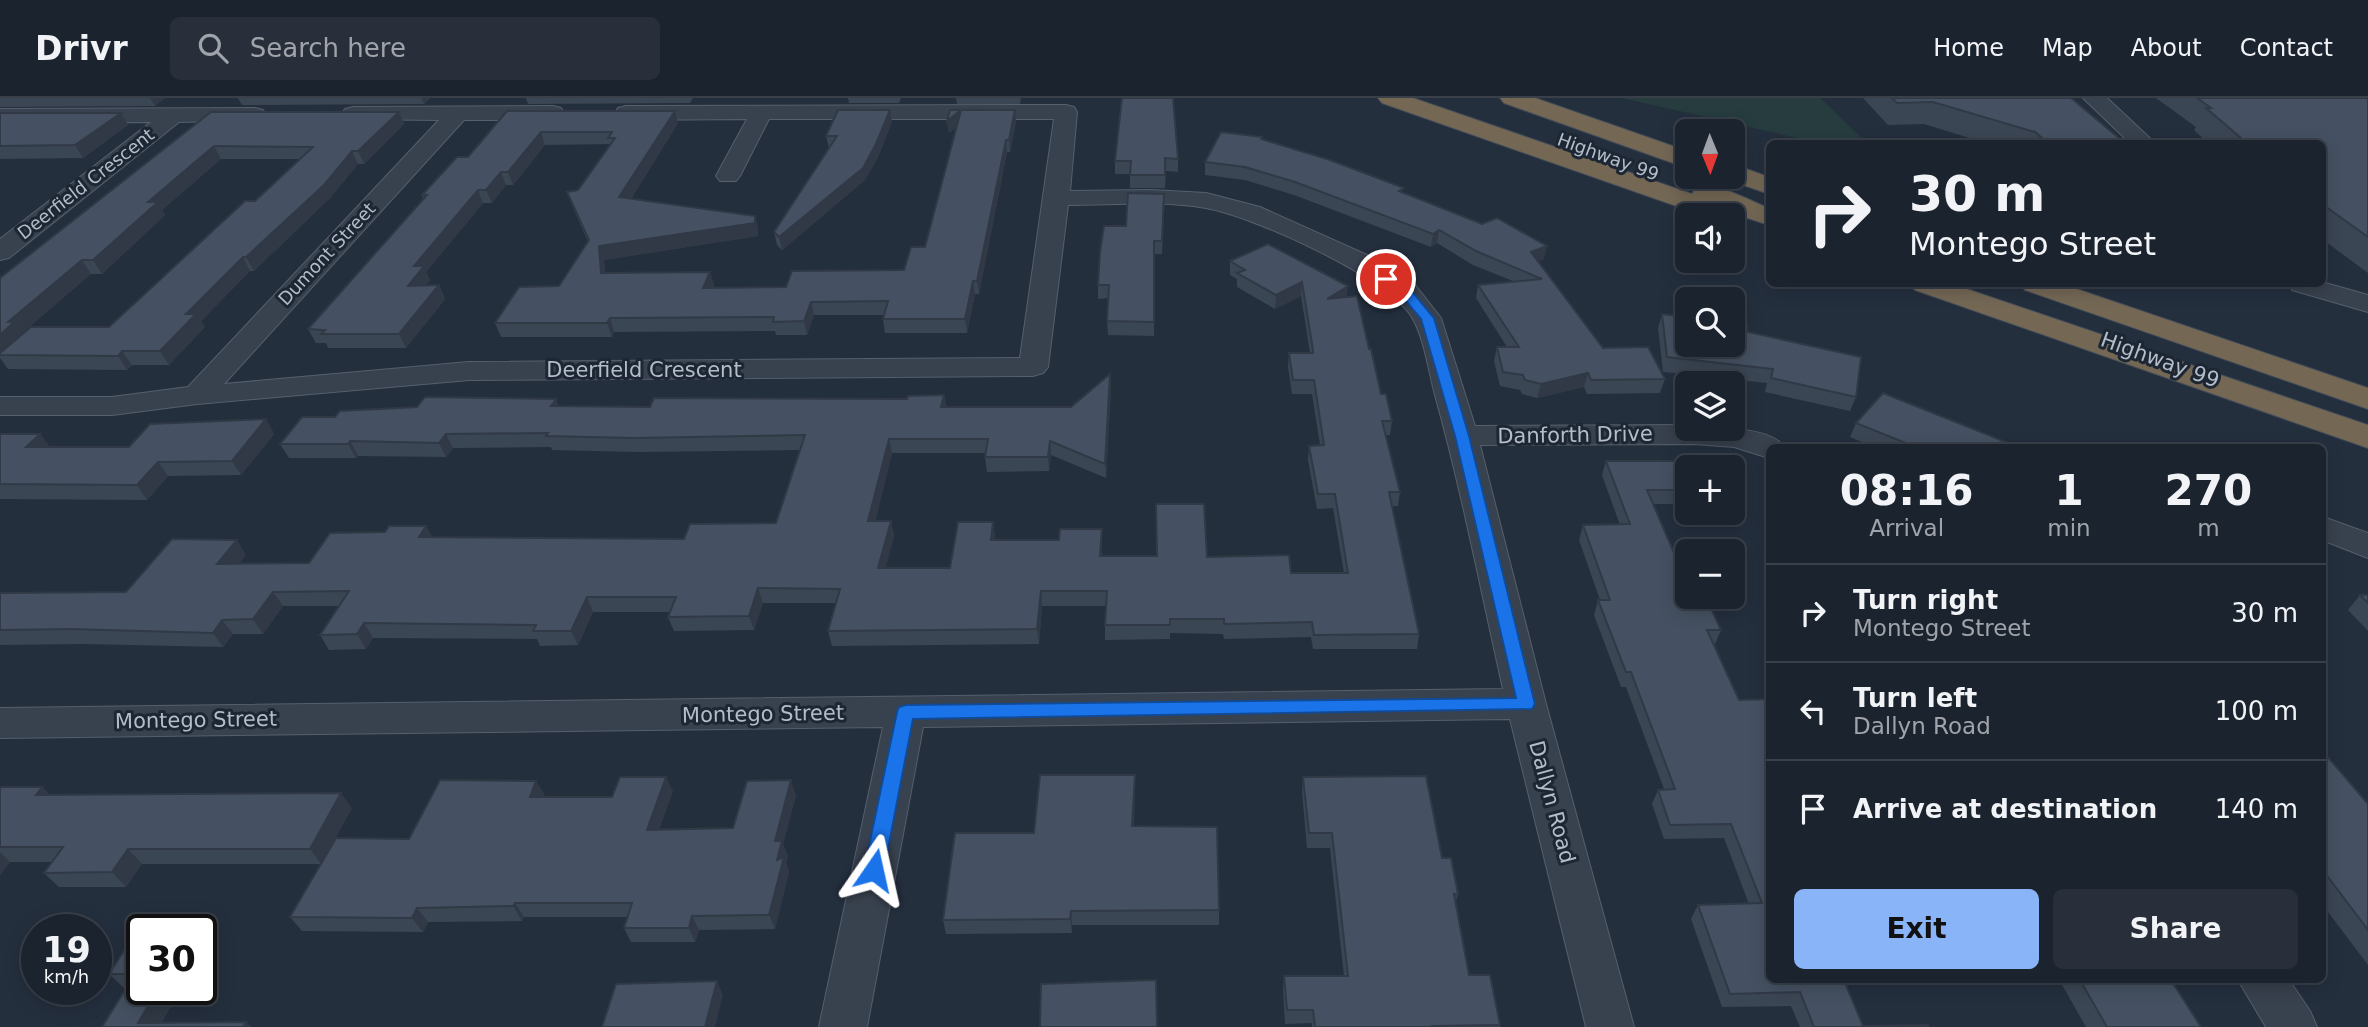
<!DOCTYPE html>
<meta charset="utf-8">
<style>
body{margin:0;font-family:"DejaVu Sans",sans-serif;background:#282f3a;color:#f1f3f6;height:100vh;display:flex;flex-direction:column;font-size:26px;white-space:nowrap}
*{box-sizing:border-box;margin:0}
p{font-size:23px;color:#a0a4aa}
.icon{flex:none;width:38px;height:38px;fill:none;stroke:currentColor;stroke-width:2;stroke-linecap:round;stroke-linejoin:round}
.map{position:relative;flex:1;overflow:hidden}
.panel{position:absolute;left:1766px;top:346px;width:560px;height:539px;display:flex;flex-direction:column;background:#1b232e;border-radius:10px;box-shadow:0 4px 18px #0003,0 0 0 2px #39404a}
.panel>*{flex:none}
.top-card{position:absolute;left:1766px;top:42px;width:560px;height:147px;border-radius:10px;box-shadow:0 4px 18px #0003,0 0 0 2px #39404a;background:#1b232e;color:#f1f3f6;overflow:hidden}
.needle{width:46px;rotate:179deg}
.controls{position:absolute;left:1675px;top:21px;display:grid;gap:14px}
.controls a{display:grid;place-items:center;width:70px;height:70px;border-radius:10px;background:#1b232e;box-shadow:0 4px 18px #0003,0 0 0 2px #39404a;font-size:35px}
.speed{position:absolute;left:21px;top:816px;display:flex;gap:14px;font-size:35px;font-weight:700;text-align:center}
.speed>*{display:grid;place-content:center;width:91px;height:91px;border-radius:50%;background:#1b232e;box-shadow:0 4px 18px #0003,0 0 0 2px #39404a;line-height:1}
.speed small{font-size:18px;font-weight:400}
.speed .limit{border:4px solid #111;border-radius:10px;background:#fff;color:#111}
.pin{position:absolute;display:grid;place-items:center;width:60px;height:60px;color:#fff;margin:-30px;border:4px solid #fff;border-radius:50%;box-shadow:0 2px 7px #0007}
.me{position:absolute;width:77px;margin:-38px;rotate:11deg;stroke-linejoin:round;filter:drop-shadow(0 0 5px #0008)}
.turn{display:flex;align-items:center;gap:24px;height:147px;padding:0 28px;font-size:32px}
.turn .icon{width:91px;height:91px;stroke-width:2.5}
.turn b{display:block;font-size:49px;line-height:60px}
.eta{display:flex;justify-content:space-evenly;align-items:center;height:119px;text-align:center}
.eta b{font-size:42px;font-weight:600;line-height:49px}
.action{display:flex;gap:14px;margin-top:auto;padding:14px 28px}
.action a{flex:1;height:80px;border-radius:10px;background:#8ab4f8;color:#111;font-size:28px;font-weight:600;line-height:80px;text-align:center}
.action a+a{background:#282f3a;color:#f1f3f6}
ul{padding:0;list-style:none}
li{display:flex;align-items:center;gap:21px;height:98px;padding:0 28px;border-top:2px solid #39404a}
li div{flex:1}
li b{display:block;font-size:26px}
li em{font-style:normal}
header{display:flex;align-items:center;gap:42px;box-sizing:border-box;height:98px;padding:0 35px;background:#1b232e;border-bottom:2px solid #39404a}
header strong{font-size:33px}
nav{display:flex;gap:38px;margin-inline-start:auto;font-size:24px}
.search{width:490px;height:63px;background:#282f3a;display:flex;align-items:center;gap:18px;box-sizing:border-box;padding:0 24px;border-radius:10px;color:#a0a4aa;font-size:26px}
.map>svg:first-child{display:block}
.green{fill:#263c3f}
.lines{fill:none;stroke-linecap:round;stroke-linejoin:round}
.street-casing{stroke:#565f6c;stroke-width:2}
.highway-casing{stroke:#434c59;stroke-width:2}
.street{fill:#38414e;fill-rule:evenodd}
.highway{fill:#746855;fill-rule:evenodd}
.wall{fill:#3b4654;fill-rule:evenodd}
.shaded-wall{fill:#303945}
.building{fill:#455162;stroke:#303945;stroke-width:2}
.route{fill:#1a73e8;stroke:#114b97;stroke-width:2}
.labels{text-anchor:middle;stroke-width:6;stroke-linejoin:round;paint-order:stroke}
.far-street-label{font-size:18px;fill:#b4bcc9;stroke:#1d2633}
.street-label{font-size:21px;fill:#b4bcc9;stroke:#1d2633}
</style>
<header>
<strong>Drivr</strong>
<div class="search"><svg class="icon" aria-label="search" viewBox="0 0 24 24"><circle cx="10" cy="10" r="6"/><path d="M15 15l6 6"/></svg>Search here</div>
<nav><a>Home</a><a>Map</a><a>About</a><a>Contact</a></nav>
</header>
<div class="map">
<svg width="2368" height="929" viewBox="0 0 2368 929">
<rect width="100%" height="100%" fill="#242f3e"/>
<!-- green -->
<path class="green" d="M1622,0H1820L1867,45H1819Z"/>
<g class="lines">
<defs>
<g id="street">
<path d="M2083,0H2107L2156,46H2131Z"/>
<path d="M1066,7L1074,9L1077,14L1070,93L1152,92L1206,95L1260,109L1376,161L1416,188L1441,220L1475,328L1687,327V331C1713,331 1769,326 1785,350H1769V360L1734,349L1694,346L1480,347L1546,606L1634,929H1586L1510,621L923,629L867,929H819L883,629L0,640V610L1503,591C1481,493 1462,394 1435,297C1429,275 1424,240 1413,221C1391,180 1252,118 1206,110C1162,102 1113,107 1068,107L1048,269L1043,275L1033,278L469,282L197,306L112,317H0V299H112L188,289L439,22L345,21L342,16L345,11L353,9L553,8L561,10L564,15L561,20L553,22H464L224,286L469,264L1020,260L1054,21H769L740,78L736,83H720L716,78L747,21L626,22L618,20L615,15L618,10L626,8Z"/>
<path d="M255,10L263,12L266,17L263,22L179,24L9,160L0,162V141L151,24L0,25V11Z"/>
<path d="M2322,184L2368,197V214L2292,192L2289,186Z"/>
<path d="M2326,420L2368,435V460L2322,442V421Z"/>
<path d="M2238,882H2289L2310,913L2317,929H2266Z"/>
</g>
<g id="highway">
<path d="M1378,0H1413L1692,96L1696,89C1718,84 1748,102 1769,110V127L1741,118L1732,124V117H1702L1382,5Z"/>
<path d="M1500,0H1535L1687,53V70L1504,5Z"/>
<path d="M1732,66L1769,79V96L1723,80L1732,79Z"/>
<path d="M1910,186H1952L2368,327V350L1915,192Z"/>
<path d="M2020,186H2062L2368,290V311L2025,192Z"/>
</g>
</defs>
<!-- street casing -->
<use href="#street" class="street-casing"/>
<!-- highway casing -->
<use href="#highway" class="highway-casing"/>
<!-- street -->
<use href="#street" class="street"/>
<!-- highway -->
<use href="#highway" class="highway"/>
</g>
<!-- wall -->
<g class="wall">
<path d="M0,0H165L155,8L0,9Z"/>
<path d="M238,0H430L424,6L242,7Z"/>
<path d="M526,0H693L690,5L528,6Z"/>
<path d="M848,0H901L899,5H849Z"/>
<path d="M956,0H1021L1020,6H957Z"/>
<path d="M1122,0L1178,61V74L1166,73L1165,90H1130V76H1115V63Z"/>
<path d="M1863,0H2071L2126,46H1989L1924,26L1888,27Z"/>
<path d="M2156,0H2368V175L2322,141V46H2209L2194,32L2196,29Z"/>
<path d="M890,12L892,24L878,59L865,82L782,152L777,147L774,134L829,51L826,38Z"/>
<path d="M507,13L678,25L631,101L755,118L758,131V138L604,162L605,175L710,174L714,187L713,190L786,189L904,172L925,149L956,29L949,35L947,23L1016,24L1010,54H1007L979,196H975L967,235H885L883,221L884,217H814L807,237H776L775,233L614,234L612,239H501L495,225L559,188L588,144L572,107L567,94L578,92L610,46L545,47L513,87H506L492,105H483L426,174L430,182L425,188L439,187L445,201L406,250H328L326,245H316L308,231L423,101L422,97L468,59Z"/>
<path d="M211,14H399L404,26L364,66H358L330,100L254,173H250L201,223L205,229L169,267H132L127,272L8,271L0,260V180ZM221,61H299L255,103L109,229L23,236L22,235L91,176H102L165,117L162,112Z"/>
<path d="M0,15H121L128,27L83,60L0,61Z"/>
<path d="M1262,39V42L1403,94L1544,161L1538,163L1603,250L1665,281L1660,295L1587,296L1584,289L1537,300L1522,296L1520,292L1500,288L1494,263L1497,249H1507L1476,200L1478,187L1513,183L1473,167L1437,145L1431,149L1294,97L1245,82L1205,77V64Z"/>
<path d="M1164,108L1162,156H1154V238L1108,237L1107,223L1109,200L1098,201V187L1126,128Z"/>
<path d="M1230,163L1347,199L1369,251L1381,296L1392,323L1390,337H1385L1400,394L1398,408H1392L1419,536L1417,551H1313L1311,539L1224,541L1223,536L1170,535V541L1105,542V527L1106,508H1042L1039,546L832,548L828,533L836,505H763L754,532L674,533L668,519L670,514H593L578,547L540,548L537,541L373,540L366,551L329,552L320,537L339,508H283L263,536H233L223,549L84,546L0,547V495L126,494L246,457L239,465H309L385,434L426,428L432,439L684,441L776,425L801,352L639,354L552,352L551,349L453,350L446,359L358,358L356,360H289L280,346L335,319L559,308L650,309L907,301L944,297L946,309H1071L1110,276L1111,290L1106,380L1051,357L1049,373L987,374L985,359L986,355H892L875,423H891L894,438L885,470H950L993,424L995,442H1059L1102,431V458L1207,459L1291,475H1344L1333,410L1317,411L1308,362L1309,348L1320,347L1312,296H1292L1288,269L1289,255H1310L1301,198L1275,211L1237,189V181L1230,177Z"/>
<path d="M1662,216L1748,234L1856,299L1850,313L1765,294L1767,285L1663,274L1658,230Z"/>
<path d="M266,321L274,336L241,377L168,378L147,402L0,401V336H40L50,349H129Z"/>
<path d="M1856,325L2018,349L2028,350H1876L1850,339Z"/>
<path d="M1606,363L1687,382L1686,406H1653L1687,499L1721,532L1715,546H1714L1739,602L1769,601V882H1844L1863,928L1929,929H1800L1791,908L1722,909L1691,821L1698,807L1749,806L1724,740L1664,741L1652,706L1658,692L1664,691L1626,589H1621L1594,517L1598,502H1600L1579,442L1583,427H1620L1602,377Z"/>
<path d="M2360,497H2368V533L2348,512Z"/>
<path d="M2322,652L2368,706V867L2322,806Z"/>
<path d="M1135,677L1134,728L1219,812V827H1072V835L946,836L943,822L1034,735Z"/>
<path d="M1303,679L1442,760L1458,796L1455,806L1469,877L1500,927V929H1312V925L1285,926L1283,892L1284,878H1344L1330,750H1307L1302,694Z"/>
<path d="M536,683L545,698L544,699H612L673,693L659,731L733,730L796,697L783,746L788,758L786,764L789,774L775,831L699,832L695,844H631L624,830L627,819H524L522,823L428,824L423,834L302,833L290,819L321,766H142L126,789H59L44,775L52,764H10L0,777V691L42,689L50,697L352,710L323,762L409,741Z"/>
<path d="M198,825L212,839L201,856V831H142V891H181L161,925L246,924L251,929H102L126,890H124L109,876L141,826Z"/>
<path d="M2064,882H2171L2201,929H2086L2061,885Z"/>
</g>
<!-- shaded-wall -->
<g class="shaded-wall">
<path d="M150,0H165L155,8Z"/>
<path d="M421,0H430L424,6Z"/>
<path d="M890,12L892,24L878,59L865,82L782,152L779,139Z"/>
<path d="M961,12L962,24L949,35L947,23Z"/>
<path d="M1015,12L1016,24L1010,54L1009,42Z"/>
<path d="M675,13L678,25L624,112L619,99Z"/>
<path d="M399,14L404,26L364,66L358,53Z"/>
<path d="M121,15L128,27L83,60L75,47Z"/>
<path d="M541,34L545,47L513,87L508,74Z"/>
<path d="M1006,42L1007,54L979,196L977,183Z"/>
<path d="M214,48L221,61L162,112L165,117L102,176L93,162L148,104Z"/>
<path d="M352,53L358,66L330,100L254,173L246,159Z"/>
<path d="M501,74L506,87L492,105L486,92Z"/>
<path d="M478,92L483,105L426,174L430,182L414,201L408,188L414,168Z"/>
<path d="M755,118L758,131V138L604,162L606,188L601,175L599,148Z"/>
<path d="M1439,132L1437,145L1431,149L1433,136Z"/>
<path d="M1547,148L1544,161L1528,167L1531,154Z"/>
<path d="M243,159L250,173L201,223L205,229L169,267L160,253L186,216Z"/>
<path d="M82,162L91,176L22,235L24,238L0,257V237L8,224Z"/>
<path d="M710,174L714,187L707,203L703,190Z"/>
<path d="M973,183L975,196L967,235L965,221Z"/>
<path d="M1302,184L1301,198L1275,211L1276,197Z"/>
<path d="M439,187L445,201L406,250L399,236Z"/>
<path d="M1348,188L1346,202L1327,201Z"/>
<path d="M811,204L814,217L807,237L804,223Z"/>
<path d="M610,220L614,234L612,239L607,225Z"/>
<path d="M122,253L132,267L127,272L118,258Z"/>
<path d="M1588,275L1584,289L1537,300L1541,286Z"/>
<path d="M1110,276L1111,290L1106,380L1105,366Z"/>
<path d="M944,297L946,312L941,309Z"/>
<path d="M556,301L561,315L551,308Z"/>
<path d="M266,321L274,336L241,377L232,363Z"/>
<path d="M40,336L51,350L26,349Z"/>
<path d="M446,336L453,350L446,359L439,345Z"/>
<path d="M889,341L892,355L872,438L868,423Z"/>
<path d="M350,343L358,358L356,360L348,346Z"/>
<path d="M1050,343L1051,357L1049,373L1048,359Z"/>
<path d="M158,364L168,378L147,402L137,387Z"/>
<path d="M891,423L894,438L882,485L878,470Z"/>
<path d="M993,424L995,439L993,457L991,442Z"/>
<path d="M426,428L434,443L419,439Z"/>
<path d="M1102,431V446L1101,473L1100,458Z"/>
<path d="M237,442L246,457L228,480L217,466Z"/>
<path d="M758,490L763,505L754,532L749,518Z"/>
<path d="M1041,493L1042,508L1039,546L1037,531Z"/>
<path d="M273,494L283,508L263,536L253,521Z"/>
<path d="M587,499L593,514L578,547L571,533Z"/>
<path d="M222,522L233,536L223,549L213,535Z"/>
<path d="M364,525L373,540L366,551L357,536Z"/>
<path d="M1135,677V691L1133,743L1132,728Z"/>
<path d="M666,679L673,693L653,746L647,732Z"/>
<path d="M791,682L796,697L783,746L788,758L786,764L789,774L775,831L769,817L777,762L775,743Z"/>
<path d="M536,683L545,698L538,714L530,699Z"/>
<path d="M42,689L56,704L36,697Z"/>
<path d="M341,695L352,710L321,766L310,751Z"/>
<path d="M128,751L142,766L126,789L112,774Z"/>
<path d="M0,754L10,764L0,777Z"/>
<path d="M515,805L524,819L522,823L513,808Z"/>
<path d="M417,810L428,824L423,834L412,820Z"/>
<path d="M1071,813L1072,827V835L1070,821Z"/>
<path d="M692,818L699,832L695,844L689,830Z"/>
<path d="M198,825L212,839L201,856V831H194Z"/>
<path d="M717,883L723,897L715,929H705Z"/>
<path d="M158,891H181L158,929L138,925Z"/>
<path d="M246,924L251,929H243Z"/>
</g>
<!-- building -->
<g class="building">
<path d="M1122,0H1173L1178,61L1165,60V77H1130L1131,63H1115Z"/>
<path d="M1892,0H2071L2126,46H2049L2035,34L1933,4L1897,5Z"/>
<path d="M2197,0H2368V139L2322,106V46H2248L2206,10H2211Z"/>
<path d="M838,12H890L876,46L863,70L779,139L774,134L837,38H826Z"/>
<path d="M950,12H961L947,23Z"/>
<path d="M961,12H1015L1009,42H1006L977,183H973L965,221H883L888,203L811,204L804,223L773,224L774,219L610,220L607,225H495L519,189L559,188L589,142L567,94L578,92L615,40H608L612,34H541L508,74H501L486,92H478L414,168H424L408,188L439,187L399,236H321L325,232L308,231L427,97H422L457,59H468L507,13H675L619,99L755,118V125L599,148L601,175L710,174L703,190L786,189L792,173L904,172L911,149H925Z"/>
<path d="M211,14H399L358,53H352L324,87L246,159H243L186,216H196L160,253H122L118,258L0,257V255L31,229H109L245,103H255L313,49L214,48L148,104H158L93,162H82L8,224H14L0,237V180Z"/>
<path d="M0,15H121L75,47L0,48Z"/>
<path d="M1221,34L1262,39L1261,41L1330,62L1404,90L1399,93L1482,126L1497,120L1547,148L1531,154L1603,250L1648,249L1665,281L1591,282L1588,275L1541,286L1525,282L1523,277L1503,274L1497,249H1519L1478,187L1542,181L1476,153L1439,132L1433,136L1295,84L1245,69L1205,64Z"/>
<path d="M1128,95L1164,96L1162,143H1154V224L1107,223L1109,187H1098L1100,154L1104,128H1126Z"/>
<path d="M1268,146L1348,188L1327,201L1357,198L1369,251H1371L1381,296H1386L1392,323H1382L1400,394H1389L1419,536L1314,537L1312,524L1224,526V521H1170V527H1105L1107,493H1041L1037,531L828,533L840,491L758,490L749,518L668,519L676,499H587L571,533H533L536,527L364,525L357,536L320,537L349,493L273,494L253,521L222,522L213,535L71,531L0,532V495L126,494L172,441L237,442L217,466L309,465L330,435L385,434L389,428H426L419,439L684,441L690,426L776,425L805,337L634,340L546,338L548,335L446,336L439,345L350,343L348,346H280L302,319H335L340,313L417,309L425,299L556,301L551,308L650,309L654,300L907,301L908,298L944,297L941,309H1071L1110,276L1105,366L1050,343L1048,359H985L988,341H889L868,423H891L878,470H950L958,424H993L991,442H1059L1060,431H1102L1100,458H1157L1156,406H1204L1207,459L1289,457L1291,475H1348L1335,396H1318L1309,348L1324,347L1314,282H1293L1289,255H1313V252L1302,184L1276,197L1237,175L1245,172L1230,163Z"/>
<path d="M1662,216L1687,219V247H1732V224L1747,225L1748,234L1861,259L1856,299L1771,280L1773,271L1667,259Z"/>
<path d="M1883,295L2018,349L2021,347L2028,350H1918L1856,325Z"/>
<path d="M266,321L232,363L158,364L137,387L0,386V336H40L26,349H129L150,326Z"/>
<path d="M1606,363H1678L1687,382V392H1647L1687,485V499H1706L1721,532H1707L1739,602L1769,601V882H1844L1863,928L1928,927L1929,929H1814L1800,894L1730,896L1698,807L1762,805L1731,726L1670,727L1658,692L1675,691L1631,574H1626L1598,502H1610L1583,427L1630,426Z"/>
<path d="M2360,497H2368V505Z"/>
<path d="M2322,652L2368,706V832L2322,771Z"/>
<path d="M1040,677H1135L1132,728L1217,729L1219,812L1071,813L1070,821L943,822L955,735H1034Z"/>
<path d="M1426,678L1442,760H1451L1458,796H1454L1469,877H1490L1500,927L1433,928L1434,929H1315L1313,912H1287L1284,878H1348L1332,735H1309L1303,679Z"/>
<path d="M620,679H666L647,732L733,730L747,683L791,682L775,743H782L777,762L784,759L769,817L692,818L689,830H624L632,805H515L513,808L417,810L412,820L290,819L336,740L409,741L440,682L536,683L530,699H612Z"/>
<path d="M1,689H42L36,697L341,695L310,751H128L112,774L44,775L63,749H0V691Z"/>
<path d="M198,825L194,831H142V891H158L138,925L246,924L243,929H102L135,876H109L141,826Z"/>
<path d="M1156,882L1157,929H1040L1041,886Z"/>
<path d="M2080,882H2171L2201,929H2107Z"/>
<path d="M717,883L705,929H602L616,886Z"/>
</g>
<!-- route -->
<path class="route" d="M1386,177L1410,191L1434,220L1469,338L1535,606L1532,611L913,621L884,772L881,778L874,780L867,778L864,772L897,614L899,609L906,607L1516,600L1455,338L1421,221L1401,197L1382,183V178Z"/>
<g class="labels">
<!-- far-street labels -->
<g class="far-street-label">
<text transform="translate(1608 59) rotate(20)" y="6">Highway 99</text>
<text transform="translate(86 86) rotate(-38)" y="6">Deerfield Crescent</text>
<text transform="translate(327 156) rotate(-47)" y="6">Dumont Street</text>
</g>
<!-- street labels -->
<g class="street-label">
<text transform="translate(2160 262) rotate(20)" y="7">Highway 99</text>
<text x="644" y="279">Deerfield Crescent</text>
<text transform="translate(1575 337) rotate(-1)" y="7">Danforth Drive</text>
<text transform="translate(763 616) rotate(-1)" y="7">Montego Street</text>
<text transform="translate(196 622) rotate(-1)" y="7">Montego Street</text>
<text transform="translate(1552 704) rotate(75)" y="7">Dallyn Road</text>
</g>
</g>
</svg>
<div class="controls">
<a><svg class="needle" viewBox="-14 -14 28 28"><path d="M0-13l5 13h-10z" fill="#e53935"/><path d="M0 13l5-13h-10z" fill="#a0a4aa"/></svg></a>
<a><svg class="icon" aria-label="sound" viewBox="0 0 24 24"><path d="M4 9h4l5-4v14l-5-4H4zM17 9q2 3 0 6"/></svg></a>
<a><svg class="icon" aria-label="search" viewBox="0 0 24 24"><circle cx="10" cy="10" r="6"/><path d="M15 15l6 6"/></svg></a>
<a><svg class="icon" aria-label="layers" viewBox="0 0 24 24"><path d="M12 4l9 5-9 5-9-5zM3 14l9 5 9-5"/></svg></a>
<a>+</a>
<a>−</a>
</div>
<div class="speed"><div>19<small>km/h</small></div><div class="limit">30</div></div>
<div class="pin" style="left:1386px;top:181px;background:#d93025"><svg class="icon" aria-label="arrive" viewBox="0 0 24 24"><path d="M6 21V4h12l-3 4 3 4H6"/></svg></div>
<svg class="me" style="left:874px;top:772px" viewBox="-20 -20 40 40"><path d="M0-17L14 15 0 8-14 15z" fill="#1a73e8" stroke="#fff" stroke-width="4"/></svg>
<div class="top-card">
<div class="turn"><svg class="icon" aria-label="right" viewBox="0 0 24 24"><path d="M7 20v-9h11M14 6l5 5-5 5"/></svg><div><b>30 m</b>Montego Street</div></div>
</div>
<section class="panel">
<div class="eta">
<div><b>08:16</b><p>Arrival</p></div>
<div><b>1</b><p>min</p></div>
<div><b>270</b><p>m</p></div>
</div>
<ul>
<li><svg class="icon" aria-label="right" viewBox="0 0 24 24"><path d="M7 20v-9h11M14 6l5 5-5 5"/></svg><div><b>Turn right</b><p>Montego Street</p></div><em>30 m</em></li>
<li><svg class="icon" aria-label="left" viewBox="0 0 24 24"><path d="M17 20v-9H6M10 6l-5 5 5 5"/></svg><div><b>Turn left</b><p>Dallyn Road</p></div><em>100 m</em></li>
<li><svg class="icon" aria-label="arrive" viewBox="0 0 24 24"><path d="M6 21V4h12l-3 4 3 4H6"/></svg><div><b>Arrive at destination</b></div><em>140 m</em></li>
</ul>
<div class="action"><a>Exit</a><a>Share</a></div>
</section>
</div>
